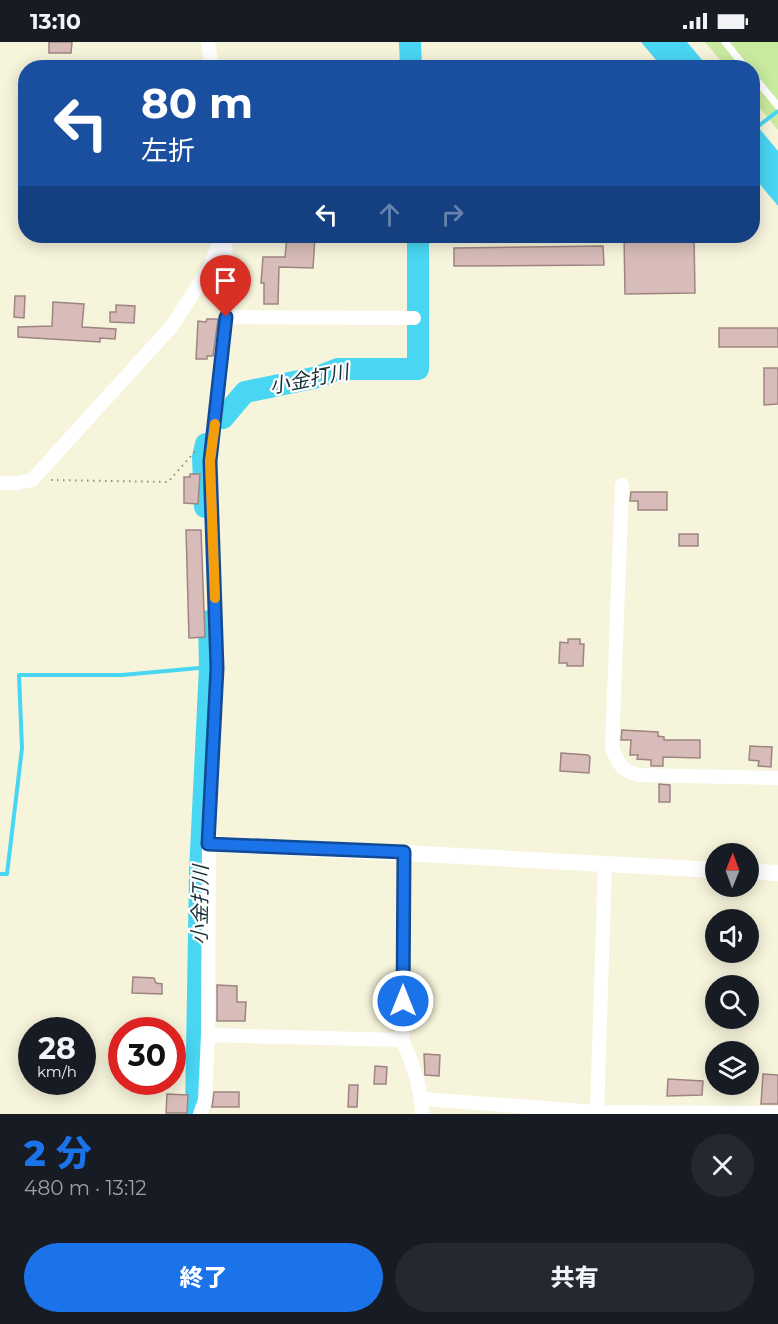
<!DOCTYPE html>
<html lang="ja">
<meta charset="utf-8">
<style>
body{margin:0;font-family:Montserrat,"Noto Sans JP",sans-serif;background:#242831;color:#f1f3f6;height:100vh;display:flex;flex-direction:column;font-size:22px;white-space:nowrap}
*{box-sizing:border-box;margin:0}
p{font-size:20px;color:#9ea1a6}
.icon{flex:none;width:33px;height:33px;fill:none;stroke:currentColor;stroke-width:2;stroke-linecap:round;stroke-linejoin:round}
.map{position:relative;height:1072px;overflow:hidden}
.panel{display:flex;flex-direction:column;background:#171b24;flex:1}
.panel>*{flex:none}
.top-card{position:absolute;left:18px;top:18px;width:742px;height:183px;border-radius:24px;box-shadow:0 3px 15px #0003;background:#1a4fa0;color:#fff;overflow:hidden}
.needle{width:39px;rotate:1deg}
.tools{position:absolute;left:705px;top:801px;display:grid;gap:12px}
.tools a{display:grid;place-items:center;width:54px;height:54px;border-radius:50%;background:#171b24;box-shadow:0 3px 15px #0003;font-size:30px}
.speed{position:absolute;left:18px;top:975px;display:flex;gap:12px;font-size:30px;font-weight:700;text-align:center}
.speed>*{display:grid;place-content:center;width:78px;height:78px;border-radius:50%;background:#171b24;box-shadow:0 3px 15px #0003;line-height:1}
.speed small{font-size:15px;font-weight:400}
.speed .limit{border:9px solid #d22;background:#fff;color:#111}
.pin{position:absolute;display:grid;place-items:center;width:51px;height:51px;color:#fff;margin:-62px -26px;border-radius:50% 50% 50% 0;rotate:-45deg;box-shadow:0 0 6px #0007}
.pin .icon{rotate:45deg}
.me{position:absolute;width:66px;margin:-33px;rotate:0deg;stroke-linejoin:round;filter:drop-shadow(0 0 4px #0008)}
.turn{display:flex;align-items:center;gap:21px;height:126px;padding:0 24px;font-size:27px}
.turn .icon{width:78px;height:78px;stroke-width:2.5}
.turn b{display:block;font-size:42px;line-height:51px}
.lanes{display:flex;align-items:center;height:57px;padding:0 24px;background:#0003;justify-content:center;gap:30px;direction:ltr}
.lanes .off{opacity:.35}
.round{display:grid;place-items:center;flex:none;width:63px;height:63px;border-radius:32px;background:#242831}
.headline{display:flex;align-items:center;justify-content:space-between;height:102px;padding:0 24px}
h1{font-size:36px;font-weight:800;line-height:45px;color:#1a73e8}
.primary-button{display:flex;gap:12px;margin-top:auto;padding:12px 24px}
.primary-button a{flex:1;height:69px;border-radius:36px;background:#1a73e8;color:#fff;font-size:24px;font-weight:800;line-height:69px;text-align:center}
.primary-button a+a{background:#242831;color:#f1f3f6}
.status{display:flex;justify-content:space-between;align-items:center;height:42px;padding:0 30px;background:#171b24;direction:ltr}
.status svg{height:16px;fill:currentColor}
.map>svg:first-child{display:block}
.green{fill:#c9eb9f}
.water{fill:#49d6f3}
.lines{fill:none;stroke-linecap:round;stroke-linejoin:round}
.stream{stroke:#49d6f3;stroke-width:4}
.river{stroke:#49d6f3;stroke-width:22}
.building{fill:#d7bcb9;stroke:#9e8582;stroke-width:1.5}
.path{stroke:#918f7e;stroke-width:2;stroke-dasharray:1.5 4.5;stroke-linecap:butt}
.service{stroke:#fff;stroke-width:7}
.minor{stroke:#fff;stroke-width:14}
.tertiary{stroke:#fff;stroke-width:16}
.route-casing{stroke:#114b97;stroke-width:15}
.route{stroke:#1a73e8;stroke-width:10}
.slow{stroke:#f59e0b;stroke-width:10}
.labels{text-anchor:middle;stroke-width:4.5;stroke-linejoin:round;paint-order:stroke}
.water-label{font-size:20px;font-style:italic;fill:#182f35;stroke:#fff}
</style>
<div class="status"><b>13:10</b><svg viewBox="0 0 49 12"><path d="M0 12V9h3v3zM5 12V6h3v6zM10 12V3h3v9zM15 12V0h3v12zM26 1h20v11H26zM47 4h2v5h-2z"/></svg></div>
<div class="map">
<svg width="778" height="1072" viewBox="0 0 778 1072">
<rect width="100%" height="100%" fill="#f7f4dc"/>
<!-- green -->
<path class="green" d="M705,0H778V88L753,58V26L726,25Z"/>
<!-- water -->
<g class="water">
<path d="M641,0H687L708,25H662Z"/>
<path d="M753,79L778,109V164L753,134Z"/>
</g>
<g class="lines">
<!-- stream -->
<g class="stream">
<path d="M753,88L778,69"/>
<path d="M0,832H7L22,706L19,633H122L210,625"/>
</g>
<!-- river -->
<g class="river">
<path d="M410,0L411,26"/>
<path d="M223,376L245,350L318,335L338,327H418V194"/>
<path d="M205,465L203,415L206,402"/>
<path d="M196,1072L200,830L210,625L209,579"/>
</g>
</g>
<!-- building -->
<g class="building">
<path d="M49,0H72L71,11H49Z"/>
<path d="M287,194H315L313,226L279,225L278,262H264V241H261L263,215H285Z"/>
<path d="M624,194H694L695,251L625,252Z"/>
<path d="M603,204L604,223L454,224V206Z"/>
<path d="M15,254H25L24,276L14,275Z"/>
<path d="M53,260L84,262L82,285L116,287L115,297L100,296V300L18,295V285L52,284Z"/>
<path d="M116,263L135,264L134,281L110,280V270H116Z"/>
<path d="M207,277H218L213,314H207V317H196L198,279L206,280Z"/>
<rect x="719" y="286" width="59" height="19"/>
<path d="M764,326H778V362L764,363Z"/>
<path d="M190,432H200L198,462L184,461V435H190Z"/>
<path d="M631,450H667V468H638V459H630Z"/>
<path d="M186,488H201L205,595L189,596Z"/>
<rect x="679" y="492" width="19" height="12"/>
<path d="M568,597H580V602H584L583,624H567V621H559L560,600L568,601Z"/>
<path d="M622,688L658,690V694L664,695V698H700V716L663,715V724H651V718L637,717L638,713H630L631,698H621Z"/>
<path d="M750,704L772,705L771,725L758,724L759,719L749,718Z"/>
<path d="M561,711L588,713L590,715L589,731L560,729Z"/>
<path d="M659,742L670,743V760H659Z"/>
<path d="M133,935L154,936L156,941L162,942V952L132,951Z"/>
<path d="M217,943L237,944V960H246L245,979H217Z"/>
<path d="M424,1012L440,1013L439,1034L425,1033Z"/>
<path d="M375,1024L387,1025L386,1042H374Z"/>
<path d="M763,1032L778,1033V1062H761Z"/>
<path d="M668,1037L703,1039L702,1053L667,1054Z"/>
<path d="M349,1043H358L357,1065H348Z"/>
<path d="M214,1050H239V1065H212Z"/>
<path d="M167,1052L188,1053L187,1071H166Z"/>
</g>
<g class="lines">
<!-- path -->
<path class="path" d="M51,438L168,440L198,406"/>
<!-- service -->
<g class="service">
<path d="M725,0L746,26"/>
<path d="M753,34L778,64"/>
</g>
<!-- minor -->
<g class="minor">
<path d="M208,0L212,26"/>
<path d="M227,275L414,276"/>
<path d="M0,441H17L32,438L172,284L210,225L221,194"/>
<path d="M622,443L612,706C618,722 622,729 639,733L778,736"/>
<path d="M404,811L402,998C413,1021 421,1046 422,1072"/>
<path d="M208,993L402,998"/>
<path d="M422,1057L597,1070L778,1071"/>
<path d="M597,1070L605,823"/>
<path d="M200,1072L205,1058L208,993L209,802L217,626L210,419L227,275L225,194"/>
</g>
<!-- tertiary -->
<g class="tertiary">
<path d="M209,802L404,811L716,828"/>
<path d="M748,829L778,831"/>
</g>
</g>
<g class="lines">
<defs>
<path id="route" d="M226,275L210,419L217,626L208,802L404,810L403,959"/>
</defs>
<!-- route casing -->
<use href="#route" class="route-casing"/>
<!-- route -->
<use href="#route" class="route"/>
<!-- slow -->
<path class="slow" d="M215,382L210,419L215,556"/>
</g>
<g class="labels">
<!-- water labels -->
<g class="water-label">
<text transform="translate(309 337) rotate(-11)" y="7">小金打川</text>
<text transform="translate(200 863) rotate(-89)" y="7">小金打川</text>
</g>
</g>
</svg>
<div class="tools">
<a><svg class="needle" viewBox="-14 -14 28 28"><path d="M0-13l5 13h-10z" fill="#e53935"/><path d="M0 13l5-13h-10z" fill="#9ea1a6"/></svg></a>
<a><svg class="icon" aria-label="sound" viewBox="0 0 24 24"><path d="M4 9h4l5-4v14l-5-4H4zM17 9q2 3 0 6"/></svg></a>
<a><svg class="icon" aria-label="search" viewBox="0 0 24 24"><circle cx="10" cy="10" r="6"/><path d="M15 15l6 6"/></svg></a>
<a><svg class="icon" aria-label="layers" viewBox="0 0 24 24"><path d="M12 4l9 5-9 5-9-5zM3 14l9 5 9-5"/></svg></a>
</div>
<div class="speed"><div>28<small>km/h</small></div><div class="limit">30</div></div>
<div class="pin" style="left:226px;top:275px;background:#d93025"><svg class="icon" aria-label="arrive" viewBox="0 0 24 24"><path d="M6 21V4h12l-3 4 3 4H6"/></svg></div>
<svg class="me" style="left:403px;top:959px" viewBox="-20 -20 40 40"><circle r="17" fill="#1a73e8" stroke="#fff" stroke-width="3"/><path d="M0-11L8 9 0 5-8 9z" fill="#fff"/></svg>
<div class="top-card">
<div class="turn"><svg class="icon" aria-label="left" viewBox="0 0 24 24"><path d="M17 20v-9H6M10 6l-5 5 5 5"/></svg><div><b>80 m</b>左折</div></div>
<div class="lanes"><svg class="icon" aria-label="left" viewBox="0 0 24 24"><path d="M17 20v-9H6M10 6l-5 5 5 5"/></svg><svg class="icon off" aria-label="ahead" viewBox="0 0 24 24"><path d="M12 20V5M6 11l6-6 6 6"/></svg><svg class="icon off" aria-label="right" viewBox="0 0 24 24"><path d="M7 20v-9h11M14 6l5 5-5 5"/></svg></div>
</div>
</div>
<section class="panel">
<div class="headline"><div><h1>2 分</h1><p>480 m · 13:12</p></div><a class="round"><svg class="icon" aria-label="close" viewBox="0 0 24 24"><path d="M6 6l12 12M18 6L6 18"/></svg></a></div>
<div class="primary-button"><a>終了</a><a>共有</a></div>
</section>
